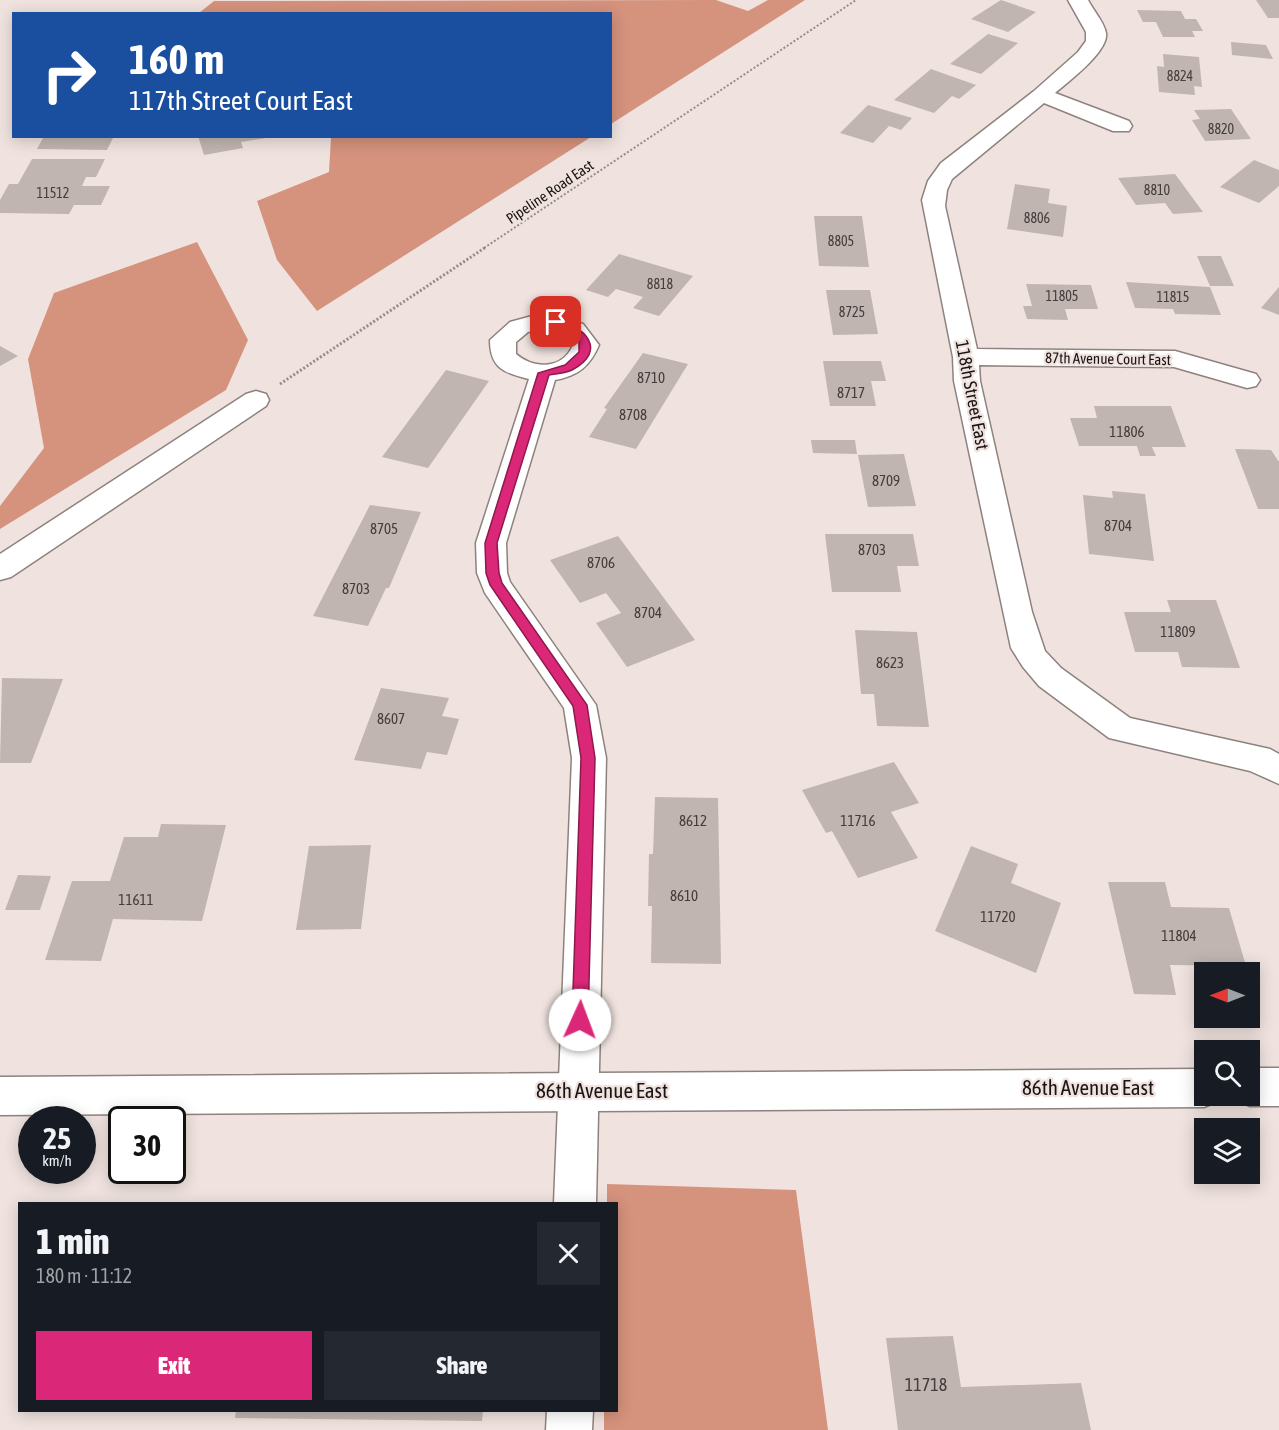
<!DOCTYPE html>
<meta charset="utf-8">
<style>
body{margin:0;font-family:"Asap Condensed",sans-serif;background:#242831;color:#f1f3f6;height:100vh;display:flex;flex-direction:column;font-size:22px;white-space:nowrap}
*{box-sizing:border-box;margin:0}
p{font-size:20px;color:#9ea1a6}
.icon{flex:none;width:33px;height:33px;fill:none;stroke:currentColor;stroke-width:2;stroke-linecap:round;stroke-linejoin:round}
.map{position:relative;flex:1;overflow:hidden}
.side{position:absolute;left:18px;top:1202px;width:600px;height:210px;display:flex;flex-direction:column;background:#171b24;border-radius:0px;box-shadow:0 3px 15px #0003}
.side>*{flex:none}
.banner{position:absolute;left:12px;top:12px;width:600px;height:126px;border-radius:0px;box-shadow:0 3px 15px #0003;background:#1a4fa0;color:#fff;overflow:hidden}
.needle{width:39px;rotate:270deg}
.tools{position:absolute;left:1194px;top:962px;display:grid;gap:12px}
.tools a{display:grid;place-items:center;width:66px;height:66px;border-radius:0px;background:#171b24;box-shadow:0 3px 15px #0003;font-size:30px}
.speed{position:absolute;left:18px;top:1106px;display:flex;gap:12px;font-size:30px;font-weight:700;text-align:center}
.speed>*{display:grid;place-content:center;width:78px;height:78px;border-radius:50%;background:#171b24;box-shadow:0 3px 15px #0003;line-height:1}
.speed small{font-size:15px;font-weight:400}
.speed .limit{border:3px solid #111;border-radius:9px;background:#fff;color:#111}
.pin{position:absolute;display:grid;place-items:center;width:51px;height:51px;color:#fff;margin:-26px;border-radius:12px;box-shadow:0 3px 9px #0006}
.me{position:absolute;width:66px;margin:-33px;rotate:2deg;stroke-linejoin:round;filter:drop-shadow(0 0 4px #0008)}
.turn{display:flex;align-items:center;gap:21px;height:126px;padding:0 18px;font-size:27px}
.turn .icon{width:78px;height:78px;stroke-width:2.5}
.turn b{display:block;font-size:42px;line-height:51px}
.round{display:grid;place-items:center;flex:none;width:63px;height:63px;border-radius:0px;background:#242831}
.head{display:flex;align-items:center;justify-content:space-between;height:102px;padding:0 18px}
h1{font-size:36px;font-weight:800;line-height:45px}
.primary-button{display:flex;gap:12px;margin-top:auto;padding:12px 18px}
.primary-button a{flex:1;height:69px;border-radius:0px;background:#db2777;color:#fff;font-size:24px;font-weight:800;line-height:69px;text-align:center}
.primary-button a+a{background:#242831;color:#f1f3f6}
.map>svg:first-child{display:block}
.forest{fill:#d5927d}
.building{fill:#c1b5b1}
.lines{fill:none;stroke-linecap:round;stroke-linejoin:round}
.minor-casing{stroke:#8d827e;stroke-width:3}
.tertiary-casing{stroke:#8d827e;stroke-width:3}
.path-far1{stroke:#958c89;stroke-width:2;stroke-dasharray:2 2;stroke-linecap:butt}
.path{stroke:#958c89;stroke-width:3;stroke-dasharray:2 2;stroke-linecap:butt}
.minor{fill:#fff;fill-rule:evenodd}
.tertiary{fill:#fff;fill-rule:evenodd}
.route{fill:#db2777;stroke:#8e194d;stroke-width:1.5}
.labels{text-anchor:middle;stroke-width:4.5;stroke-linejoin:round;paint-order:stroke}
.far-number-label{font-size:14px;fill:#443d3b}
.far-street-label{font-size:15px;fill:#1a1514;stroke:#f0e3df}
.number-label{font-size:15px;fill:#443d3b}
.street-label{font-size:18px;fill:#1a1514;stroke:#f0e3df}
.near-number-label{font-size:18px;fill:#443d3b}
.near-street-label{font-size:21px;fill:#1a1514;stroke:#f0e3df}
</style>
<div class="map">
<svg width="1279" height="1430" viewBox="0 0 1279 1430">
<rect width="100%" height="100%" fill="#f0e3df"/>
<!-- forest -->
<g class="forest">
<path d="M716,0L748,11L768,0H805L611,124L610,14L199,13L214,1Z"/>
<path d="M331,137V136L591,137L317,311L277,260L257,201L329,172Z"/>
<path d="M197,242L248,340L226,390L0,529V506L44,448L28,359L54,293Z"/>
<path d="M607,1184L796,1190L828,1430H604V1410H616V1203H607Z"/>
</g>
<!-- building -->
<g class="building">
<path d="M1001,0L1036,12L1008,32L971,19Z"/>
<path d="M1256,0H1279V18H1268Z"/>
<path d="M1137,10L1181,11L1185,19H1196L1203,31H1192L1195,37H1163L1156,22H1143Z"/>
<path d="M988,34L1018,43L981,74L950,64Z"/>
<path d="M1231,42L1266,45L1273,59L1232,55Z"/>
<path d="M1163,54L1199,57L1202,87L1194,86L1195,95L1159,92L1157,66L1164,67Z"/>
<path d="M931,69L976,85L959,99L952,96L934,113L894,100Z"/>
<path d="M868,105L912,118L901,130L889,126L873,143L840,133Z"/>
<path d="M1231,109L1251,139L1205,141L1192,120L1200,119L1194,110Z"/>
<path d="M44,136H114L107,150L37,149Z"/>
<path d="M198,136H266V138L241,142L243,148L204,155Z"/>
<path d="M32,159H105L96,177H86L82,186H110L101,205H74L69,214L0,213V200L9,184H18Z"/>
<path d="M1254,160L1279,170V186L1259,203L1220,187Z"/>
<path d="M1175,174L1203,212L1173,214L1165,203L1136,205L1118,178Z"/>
<path d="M1015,184L1050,189L1048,203L1067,206L1063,237L1007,229Z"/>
<path d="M814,216H862L869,267L819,266Z"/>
<path d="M619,254L693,276L659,316L633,308L643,297L616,289L608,297L586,290Z"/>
<path d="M1197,256H1221L1234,286H1210Z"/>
<path d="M1126,282L1210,287L1221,315L1175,314L1173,309L1135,308Z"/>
<path d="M1026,284L1091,285L1098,309H1065L1068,320L1027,319L1023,306H1032Z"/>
<path d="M1279,287V315L1261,308Z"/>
<path d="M826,290H870L878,334L833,335Z"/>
<path d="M0,346L18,356L0,366Z"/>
<path d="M643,353L688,364L636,449L589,437L607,409L604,408Z"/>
<path d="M823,361H881L886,381H871L876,406H830Z"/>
<path d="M446,370L489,381L428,468L382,457Z"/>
<path d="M1094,406H1171L1186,447H1152L1156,456H1140L1137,446H1079L1070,418H1097Z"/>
<path d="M811,440H855L857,454L813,453Z"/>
<path d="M1235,449L1271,450L1279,462V509H1258Z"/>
<path d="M904,454L916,506L868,507L858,455Z"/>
<path d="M1112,491L1145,494L1154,561L1089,554L1083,495L1113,498Z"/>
<path d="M370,505L421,512L389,588H386L368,626L313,616Z"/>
<path d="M825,534H913L919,566H897L901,592H832Z"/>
<path d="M618,536L695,640L627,667L596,623L621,613L606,593L580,603L550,560Z"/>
<path d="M1167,600H1216L1240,668L1182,667L1178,652H1135L1124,612H1171Z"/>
<path d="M855,630L917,632L929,727L877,726L874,694H861Z"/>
<path d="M2,678L63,679L31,763H0Z"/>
<path d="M381,688L449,698L442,716L459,719L447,755L427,752L421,769L354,760Z"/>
<path d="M894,762L919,803L891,812L918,858L858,878L832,831L826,833L802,790Z"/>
<path d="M655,797L718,798L721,964L651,963L652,906H648L649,854H653Z"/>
<path d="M161,824L226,825L202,921L113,919L101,961L45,960L72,881H110L124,837H158Z"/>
<path d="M371,845L361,929L296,930L309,846Z"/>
<path d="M971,846L1018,864L1011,883L1061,903L1036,973L935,931Z"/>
<path d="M18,875L51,876L40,910H5Z"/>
<path d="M1108,882H1165L1171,907L1229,908L1246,966L1170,965L1176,995L1134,994Z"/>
<path d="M953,1336L961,1387L1081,1383L1091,1430H898L886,1338Z"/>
<path d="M236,1410H483L482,1421L235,1418Z"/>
</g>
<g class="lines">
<defs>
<g id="minor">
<path d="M1068,0H1088C1093,10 1104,22 1106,33C1109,51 1068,82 1055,93L1129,121L1132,126L1129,131H1113L1044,103L952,179L947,190L945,206L977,349L1175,351L1256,374L1260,380L1256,386L1247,388L1174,367L979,365L980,381L1032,612L1045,651L1061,668L1130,718L1270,749L1279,754V784L1250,771L1109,738L1039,686L1023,667L1011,648L954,381L953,357L922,200L928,181L941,163L1034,91L1078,52L1086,41V32Z"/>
<path d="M543,313L583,324L599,345C590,366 578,376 555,380L506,543L507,573L510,582L596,705L606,758L596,1203H554L572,758L564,708L485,593L477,573L476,543L529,379C504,373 490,368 490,340L510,322ZM543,329L560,332L573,345C563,369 535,370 516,354V342L528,332Z"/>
<path d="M256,391L266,394L269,400L266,406L11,577L0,580V554L246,394Z"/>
<path d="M547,1410H593L592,1430H546Z"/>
</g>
<g id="tertiary">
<path d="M1250,1068H1279V1106H1250L1236,1100L1233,1095H1250Z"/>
<path d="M1204,1069V1095H1221L1218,1101L1204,1107L0,1115V1077Z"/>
</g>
</defs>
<!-- minor casing -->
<use href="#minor" class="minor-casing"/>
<!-- tertiary casing -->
<use href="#tertiary" class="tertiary-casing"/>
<!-- path-far1 -->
<path class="path-far1" d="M484,248L856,0"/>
<!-- path -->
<path class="path" d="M280,384L486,247"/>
<!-- minor -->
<use href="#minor" class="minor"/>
<!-- tertiary -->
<use href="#tertiary" class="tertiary"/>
</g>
<!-- route -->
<path class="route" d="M556,319C584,326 609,350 572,370C566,373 556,374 549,375L497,543L499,573L502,583L587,705L595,758L588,1020L585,1025L580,1027L574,1025L572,1020L581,758L573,706L490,585L486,573L485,543L538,373L565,365L579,352V339L564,328L552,324V320Z"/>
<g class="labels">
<!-- far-number labels -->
<g class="far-number-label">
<text x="1180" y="81">8824</text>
<text x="1221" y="134">8820</text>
<text x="1157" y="195">8810</text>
<text x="53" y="198">11512</text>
<text x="1037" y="223">8806</text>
<text x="841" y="246">8805</text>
<text x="660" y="289">8818</text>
<text x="1062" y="301">11805</text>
<text x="1173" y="302">11815</text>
<text x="852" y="317">8725</text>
</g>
<!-- far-street labels -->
<g class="far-street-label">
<text transform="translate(550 192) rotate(-34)" y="5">Pipeline Road East</text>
<text transform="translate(1108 359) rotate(1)" y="5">87th Avenue Court East</text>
</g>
<!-- number labels -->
<g class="number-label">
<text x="651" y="383">8710</text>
<text x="851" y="398">8717</text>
<text x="633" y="420">8708</text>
<text x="1127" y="437">11806</text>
<text x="886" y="486">8709</text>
<text x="1118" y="531">8704</text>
<text x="384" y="534">8705</text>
<text x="872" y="555">8703</text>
<text x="601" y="568">8706</text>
<text x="356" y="594">8703</text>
<text x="648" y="618">8704</text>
<text x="1178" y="637">11809</text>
<text x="890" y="668">8623</text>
<text x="391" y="724">8607</text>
<text x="693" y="826">8612</text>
<text x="858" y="826">11716</text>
<text x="684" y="901">8610</text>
<text x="136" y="905">11611</text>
<text x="998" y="922">11720</text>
<text x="1179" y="941">11804</text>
</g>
<!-- street labels -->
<g class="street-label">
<text transform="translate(972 395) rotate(79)" y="6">118th Street East</text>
</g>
<!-- near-number labels -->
<g class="near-number-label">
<text x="926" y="1391">11718</text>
</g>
<!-- near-street labels -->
<g class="near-street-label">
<text x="1088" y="1095">86th Avenue East</text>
<text x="602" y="1098">86th Avenue East</text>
</g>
</g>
</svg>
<div class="tools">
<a><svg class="needle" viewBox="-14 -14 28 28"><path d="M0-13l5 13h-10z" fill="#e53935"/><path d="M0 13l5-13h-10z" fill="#9ea1a6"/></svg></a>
<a><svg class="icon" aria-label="search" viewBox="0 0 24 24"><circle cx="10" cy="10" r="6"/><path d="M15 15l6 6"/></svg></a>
<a><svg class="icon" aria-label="layers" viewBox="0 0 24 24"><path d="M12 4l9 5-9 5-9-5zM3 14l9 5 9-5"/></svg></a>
</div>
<div class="speed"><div>25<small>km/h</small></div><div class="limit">30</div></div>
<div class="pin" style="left:556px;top:322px;background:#d93025"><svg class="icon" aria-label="arrive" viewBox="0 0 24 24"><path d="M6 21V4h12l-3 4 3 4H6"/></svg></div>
<svg class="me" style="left:580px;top:1020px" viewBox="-20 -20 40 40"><circle r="19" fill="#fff"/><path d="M0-13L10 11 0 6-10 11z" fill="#db2777"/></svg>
<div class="banner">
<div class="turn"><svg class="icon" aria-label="right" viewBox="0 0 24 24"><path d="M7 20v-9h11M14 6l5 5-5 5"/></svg><div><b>160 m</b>117th Street Court East</div></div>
</div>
<section class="side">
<div class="head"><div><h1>1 min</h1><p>180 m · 11:12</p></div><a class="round"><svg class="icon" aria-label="close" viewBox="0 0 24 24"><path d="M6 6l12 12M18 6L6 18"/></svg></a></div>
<div class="primary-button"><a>Exit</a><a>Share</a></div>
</section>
</div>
